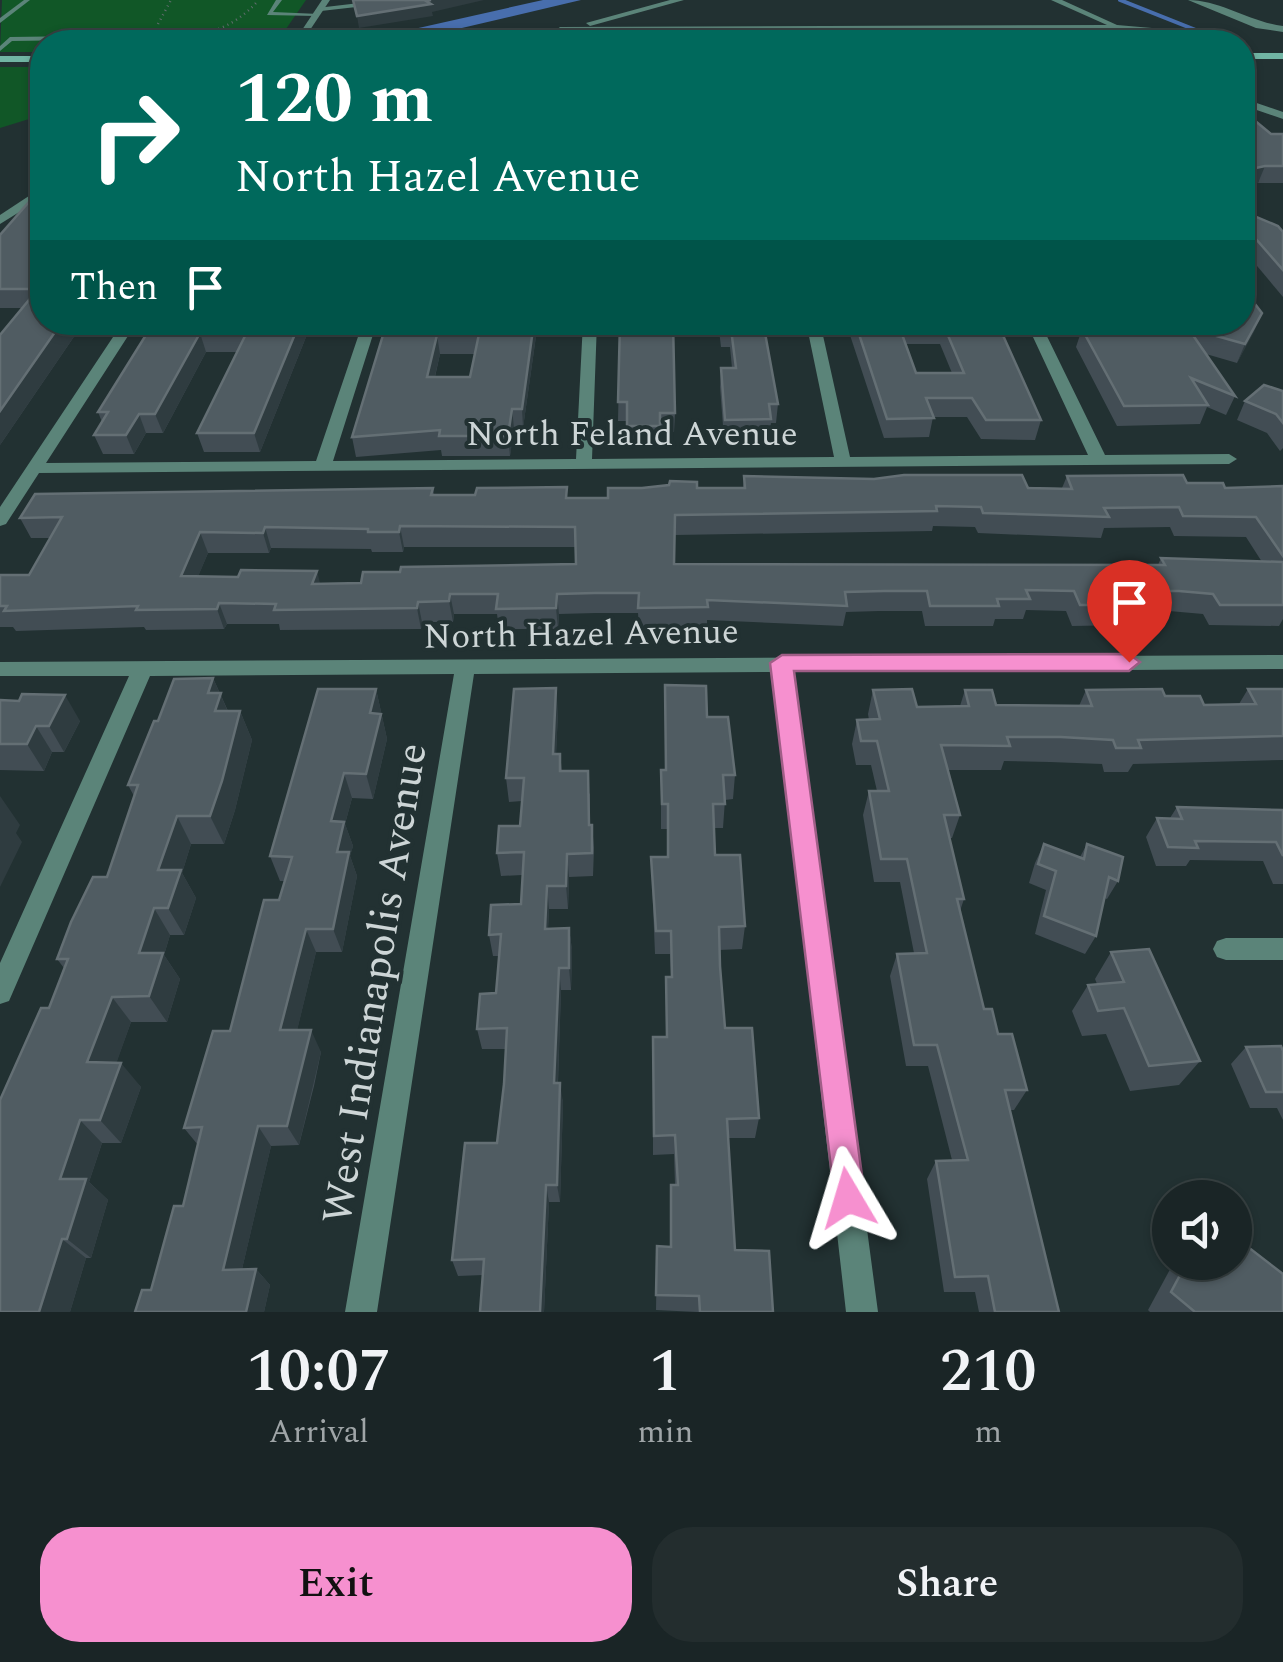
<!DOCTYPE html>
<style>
body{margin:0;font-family:Spectral,serif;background:#232d2e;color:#f1f3f6;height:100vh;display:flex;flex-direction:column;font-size:38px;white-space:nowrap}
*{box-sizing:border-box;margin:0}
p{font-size:32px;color:#9fa5a7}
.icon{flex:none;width:55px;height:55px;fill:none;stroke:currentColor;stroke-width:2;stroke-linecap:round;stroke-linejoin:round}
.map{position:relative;height:1312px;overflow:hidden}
.side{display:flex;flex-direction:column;background:#1a2526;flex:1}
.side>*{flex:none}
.guide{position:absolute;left:30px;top:30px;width:1225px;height:305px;border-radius:40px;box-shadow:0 2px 8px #0004,0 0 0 2px #384243;background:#00695c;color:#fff;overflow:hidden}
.tools{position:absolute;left:1152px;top:1180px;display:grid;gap:20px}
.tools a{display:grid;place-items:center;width:100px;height:100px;border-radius:50%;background:#1a2526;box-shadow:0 2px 8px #0004,0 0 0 2px #384243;font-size:50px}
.pin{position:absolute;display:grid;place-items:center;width:85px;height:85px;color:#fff;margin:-102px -42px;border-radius:50% 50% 50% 0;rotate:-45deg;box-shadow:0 0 10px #0007}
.pin .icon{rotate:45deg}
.me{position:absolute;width:110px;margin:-55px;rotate:353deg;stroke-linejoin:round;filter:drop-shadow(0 0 8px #0008)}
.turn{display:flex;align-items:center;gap:35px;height:210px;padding:0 40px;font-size:45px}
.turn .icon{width:130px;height:130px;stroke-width:2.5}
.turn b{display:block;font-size:70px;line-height:85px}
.then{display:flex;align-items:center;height:95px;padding:0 40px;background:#0003;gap:20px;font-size:38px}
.eta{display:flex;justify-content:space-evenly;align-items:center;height:170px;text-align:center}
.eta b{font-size:60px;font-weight:600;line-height:70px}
.cta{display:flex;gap:20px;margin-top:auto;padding:20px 40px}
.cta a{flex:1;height:115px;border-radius:40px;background:#f690cf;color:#111;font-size:40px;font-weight:600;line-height:115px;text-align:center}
.cta a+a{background:#232d2e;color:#f1f3f6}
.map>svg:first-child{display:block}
.green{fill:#115727}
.water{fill:#486ead}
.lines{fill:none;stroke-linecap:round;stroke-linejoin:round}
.stream{stroke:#486ead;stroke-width:4}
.path{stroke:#626e6f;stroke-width:2.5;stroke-dasharray:1 4;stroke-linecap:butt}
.service{fill:#5b8479;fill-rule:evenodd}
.minor{fill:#5b8479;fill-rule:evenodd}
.tertiary{fill:#5b8479;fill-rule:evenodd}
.secondary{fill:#71b5a4;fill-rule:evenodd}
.wall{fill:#424d54;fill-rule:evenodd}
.shaded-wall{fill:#2f3c40}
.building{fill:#505c62;stroke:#646f74;stroke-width:2.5;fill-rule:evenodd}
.route{fill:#f690cf;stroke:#a05e87;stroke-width:2.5}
.labels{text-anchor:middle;stroke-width:8;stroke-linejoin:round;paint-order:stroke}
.street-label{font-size:35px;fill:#cdd5d6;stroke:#223132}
.near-street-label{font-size:42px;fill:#cdd5d6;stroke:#223132}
</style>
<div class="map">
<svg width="1283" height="1312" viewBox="0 0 1283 1312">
<rect width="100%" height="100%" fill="#223132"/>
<!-- green -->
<g class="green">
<path d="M2,0H306L277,42H42V52H0Z"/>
<path d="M0,67H42V115L0,128Z"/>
</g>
<!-- water -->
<path class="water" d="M543,0H581L402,42H356Z"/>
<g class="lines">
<!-- stream -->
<path class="stream" d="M1120,0L1226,42"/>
<!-- path -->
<g class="path">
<path d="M158,24L171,0"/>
<path d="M169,32C205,39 233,28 258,1"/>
</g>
<!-- service -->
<g class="service">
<path d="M24,0H30L0,23V18Z"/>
<path d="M276,0H282L273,12L319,14L316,16L267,15Z"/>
<path d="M560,28L562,31L546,42H540Z"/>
<path d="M155,35L158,37L153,42H147L150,39L12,41L0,51V46L10,37Z"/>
</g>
<!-- minor -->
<g class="minor">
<path d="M385,0H418L321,11L317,8Z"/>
<path d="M670,0H684L590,26L586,23Z"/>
<path d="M1051,0H1062L1117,25L1152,28L1148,31L560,33L556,30L560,27L1107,25Z"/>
<path d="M1188,0C1220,0 1250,22 1283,26V32L1256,28Z"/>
<path d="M1242,98L1283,112V119L1242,105Z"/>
<path d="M38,190H42V198L0,224V215Z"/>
<path d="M123,322H137L46,463L316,461L363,322H377L333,461L576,459L583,322H597L592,459L834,457L806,322H820L850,457L1088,455L1026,322H1040L1105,455L1229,454L1237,459L1229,464L39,473L6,524L0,526V507Z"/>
<path d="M1283,655V669L793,672L878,1312H846L773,672L474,674L377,1312H345L454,674L150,676L9,1001L0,1004V963L129,676H0V662Z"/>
<path d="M1226,938H1283V960H1226L1217,957L1213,949L1217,941Z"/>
</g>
<!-- tertiary -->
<path class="tertiary" d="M322,0H330L302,42H294Z"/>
<!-- secondary -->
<g class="secondary">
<rect x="1242" y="53" width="41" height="6"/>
<rect x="0" y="56" width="42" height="6"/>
</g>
</g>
<!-- wall -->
<g class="wall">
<path d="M1271,134H1283V183H1258Z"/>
<path d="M42,187V322H84L0,445L22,308H0V235Z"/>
<path d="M1242,211L1283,232V297L1242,248Z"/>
<path d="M1262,313L1237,363L1206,354L1235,396L1226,415L1207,407L1200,424L1117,426L1076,347L1082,329L1193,335L1195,330Z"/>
<path d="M154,322H312L260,452H204L197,433L237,352H206L163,433H146L134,454H103L94,435L102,422L98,412Z"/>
<path d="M387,322H538L523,428H514L510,456H442L441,450L356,457L352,437ZM440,354H475L470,377H435Z"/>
<path d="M620,322L675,413L674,432H660V445H627V421H618Z"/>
<path d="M718,322H763L778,404L776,423H771L769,438L724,439L720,387L721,368H732L730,347H721Z"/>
<path d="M997,322L1041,420L1035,440L981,439L967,417H933L929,437L884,438L846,323ZM905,344H940L952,373H916Z"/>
<path d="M1283,391V448L1280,451L1267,433L1237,420L1245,401Z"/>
<path d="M744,476L1062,488L1067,476L1187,483L1225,488L1283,486V619L1279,626L1209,625L1203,614L1169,611H1135L1129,625L1072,626L1066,611L1026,610L1023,619H995L993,626H925L922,611H879L846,612L843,626L707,620V628H639L638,613H596L559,614L558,629H499L497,614H454L453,622H422L421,629L280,630L279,624H227L224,629L146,630L144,627L16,631L13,627H0V575H29L50,538H31L20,518L433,488L434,495H475L567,487V498H608L697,488H743ZM933,526L975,527L978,533L1101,538L1104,528L1170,527L1174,536L1246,537L1262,562L1161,558L1158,565L674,564L675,535L932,531ZM404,547H576V564L400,572L361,583H320L198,576L208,553H269L271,548L371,549L372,552H403Z"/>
<path d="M213,678L228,711H240L252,740L235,810L224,844H191L182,873L196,898L184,935H170L164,955L180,979L167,1022H131L116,1063L141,1087L121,1143H102L89,1182L108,1200L91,1258H86L70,1312H0L49,1008L64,968L57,959L107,877L134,796L128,785L158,721Z"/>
<path d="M376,689L387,739L373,799L352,798L345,824L353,846L350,856L357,876L342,952H316L297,1030L321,1052L314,1086L299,1145L271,1146L242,1269H256L270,1285L264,1312H135L151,1290L183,1206L198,1145L184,1128L230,1031L279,900L285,881H280L270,856Z"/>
<path d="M1248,689H1283V760L1133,764L1128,772H1104L1102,764L1050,762L1004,761L1001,770H948L960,815L952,838H950L964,899L960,911L984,1009L1027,1090L1014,1110H1009L1059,1312H979L975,1292H944L927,1179L936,1161L952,1160L928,1066H906L890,976L897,954L914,953L900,882H874L863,815L869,791H877L871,765H856L852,744L857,720H869L868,714L873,690L917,707L960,706L965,690L996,705L1079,706L1086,690L1165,696L1204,705L1239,704Z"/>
<path d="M0,700L80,721L64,752H52L44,771L0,770Z"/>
<path d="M558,712L556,754H560L562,771L590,794V825H592L594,848L593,876L569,877L568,909H549L548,929L569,928L572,950L571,990H561L558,1083L563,1102L560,1202H549L544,1312H480L483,1275L458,1276L452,1260L497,1143L504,1084L506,1049H482L477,1029L496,993L499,956H493L489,935L521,904L522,875L501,876L497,853L520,826L522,801L509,802L506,778Z"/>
<path d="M707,717L735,775L733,799L725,800L723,828H714L715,855L745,926L742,949L719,950L725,1028L759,1118L755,1138H728L735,1250L773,1312H697L656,1310L657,1246L670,1247L671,1185H675L674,1154L653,1155V1037H666V977H671L670,954H655L651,857H667L668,829H661V770H665Z"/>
<path d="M1177,807L1283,810V884H1273L1263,861L1190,860L1186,866H1156L1146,837L1157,818H1170Z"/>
<path d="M1044,844L1080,857L1087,844L1118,881L1107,899L1104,898L1096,936L1085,954L1035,934L1046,890L1029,883L1035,863Z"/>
<path d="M1111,952L1200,1061L1179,1085L1130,1091L1106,1034L1082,1036L1072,1011L1088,985L1097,984L1095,979Z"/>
<path d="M1246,1047L1283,1051V1120L1277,1108H1250L1231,1064Z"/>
<path d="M1174,1262H1235L1283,1312H1150L1148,1310Z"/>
</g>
<!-- shaded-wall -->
<g class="shaded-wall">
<path d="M431,0H484L432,12L433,16L359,28L357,16Z"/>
<path d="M1265,166L1258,183L1242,186V171Z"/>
<path d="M1262,313L1254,332L1237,363L1245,344Z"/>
<path d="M62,322H84L0,445V411Z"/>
<path d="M300,322H312L260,452L254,433Z"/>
<path d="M534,322H538L523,428L522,409Z"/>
<path d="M200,333L206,352L163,433L155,414Z"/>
<path d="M437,335L440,354L430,397L427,377Z"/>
<path d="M512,409L514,428L510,456L508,436Z"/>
<path d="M139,414L146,433L134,454L126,435Z"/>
<path d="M400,526L404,547L403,552L399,532Z"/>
<path d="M265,527L271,548L269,553L263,533Z"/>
<path d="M200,532L208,553L190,596L181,576Z"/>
<path d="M317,571L322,591L312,584Z"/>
<path d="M450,594L454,614L453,622L449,601Z"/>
<path d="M557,594L559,614L558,629L556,608Z"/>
<path d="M418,602L422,622L421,629L417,608Z"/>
<path d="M219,603L227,624L224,629L217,609Z"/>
<path d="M213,678L233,723L227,741L208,693Z"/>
<path d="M556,688L558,712L555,778L553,754Z"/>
<path d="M376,689L387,739L373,799L366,774L370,713Z"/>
<path d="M65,695L80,721L64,752L49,726Z"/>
<path d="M240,711L252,740L235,810L224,844L210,816Z"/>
<path d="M36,726L52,752L44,771L27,744Z"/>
<path d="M344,773L352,798L345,824L353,846L350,856L357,876L342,952L333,929L331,821Z"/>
<path d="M0,796L20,825L16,833L22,842L0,887Z"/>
<path d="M177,816L191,844L182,873L196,898L184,935L168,908L158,870Z"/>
<path d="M567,854L569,877L568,909L566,886Z"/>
<path d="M547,886L549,909L547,951L545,929Z"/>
<path d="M154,908L170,935L164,955L180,979L167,1022L149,996L139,953Z"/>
<path d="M569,928L572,950L571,990L569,968Z"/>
<path d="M306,929L316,952L292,1052L280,1030Z"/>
<path d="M559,968L561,990L557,1102L554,1083Z"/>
<path d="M112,997L131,1022L108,1087L87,1062Z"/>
<path d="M311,1030L321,1052L299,1145L287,1126Z"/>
<path d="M121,1063L141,1087L121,1143L100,1120Z"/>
<path d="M560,1083L563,1102L560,1202L557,1185Z"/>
<path d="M80,1120L102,1143L89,1182L108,1200L91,1258L67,1239L60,1179Z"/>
<path d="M258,1126L271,1146L238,1286L223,1270Z"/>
<path d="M546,1185L549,1202L544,1312H540Z"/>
<path d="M62,1239L86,1258L70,1312H39Z"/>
<path d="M256,1269L270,1285L264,1312H246Z"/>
</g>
<!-- building -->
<g class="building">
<path d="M353,0H431L426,1L431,4L357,16Z"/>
<path d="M1242,110L1271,134H1283V166H1265L1242,171Z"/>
<path d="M42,187V322H62L0,411V335L38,289H0V235Z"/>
<path d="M1242,211L1278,226L1283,232V270L1242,223Z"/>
<path d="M1242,287L1262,313L1245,344L1195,330L1200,322H1242Z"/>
<path d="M154,322H300L254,433H197L246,334L200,333L155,414H139L126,435H94L108,412H98Z"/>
<path d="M387,322H534L522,409H512L508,436H439L440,430L352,437ZM479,334L470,377H427L437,335Z"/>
<path d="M620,322H673L675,413H660V426H627V402H618Z"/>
<path d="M721,322H763L778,404H769L771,419L725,420L721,368H736L731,329H722Z"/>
<path d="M855,322H997L1041,420H986L972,398H926L934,418L887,419ZM899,326H944L964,373H916Z"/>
<path d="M1188,328L1235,396L1191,378L1208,405L1124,406L1082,329Z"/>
<path d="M1264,385L1283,391V423L1276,414L1245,401Z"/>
<path d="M904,475H1022L1028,488L1072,489L1067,476L1183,475L1187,483H1223L1225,488L1283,486V556L1256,517L1183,516L1179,507L1104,508L1109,517L983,513L981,507L936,506L937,511L675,515L674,564L1165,565L1161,558L1283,562V605H1220L1213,594L1179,591H1132L1138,605H1080L1074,591L1026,590L1030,599H997L999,606H930L927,591H884L845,592L847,606L707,600L708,607L638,608L639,593H595L557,594L556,608L496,609L498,594H450L449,601L418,602L417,608L274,610L276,604L219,603L217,609L136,610L138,606L4,611L7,606H0V575H29L62,517L20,518L35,494L433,488L431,495H475L477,488L567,487L566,498H608V488H642L669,485L670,481L697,482V488H745L744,476L874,479ZM400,526L575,527L576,564L401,567L400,572H363L361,583L312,584L317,571L241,570L238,577L181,576L200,532L263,533L265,527L368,529V532H399Z"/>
<path d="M213,678L208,693H221L215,711H240L222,781L210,816H177L158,870H181L168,908H154L139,953H163L149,996L112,997L87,1062L121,1063L100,1120H80L60,1179H86L67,1239H62L39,1312H0V1100L41,1008H49L68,959H57L71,922L93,877H107L138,785H128L154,721H158L174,679Z"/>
<path d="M665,685L706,686L707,717H728L735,775H723L725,804H713L715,855H740L745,926L719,927L720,966L725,1028H752L759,1118L727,1119L735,1250L769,1251L773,1312H700L699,1296L656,1295L657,1246L671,1247V1185H678L675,1135L654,1136L653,1037H667L666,977H672L671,931H656L651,857H668V804H662L661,770H666Z"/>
<path d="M556,688L553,754H560V771H588L589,825H592V853L567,854L566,886H547L545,929L569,928V968H559L554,1083H560L557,1185H546L540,1312H480L484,1259L452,1260L465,1143H497L504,1084L507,1028L477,1029L480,994L496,993L501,934L489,935L491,905L521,904L524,852L497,853L499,826H520L524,778H506L514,689Z"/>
<path d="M318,689H376L370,713L381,714L366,774L344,773L331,821L344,822L337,852H349L333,929H306L280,1030H311L287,1126H258L223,1270L256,1269L246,1312H135L142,1290H151L174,1206H183L202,1127L184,1128L213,1031H230L264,900H279L292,857L270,856Z"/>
<path d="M912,689L917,707L969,706L965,690H992L996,705L1092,706L1086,690L1162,689L1165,696H1200L1204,705L1256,704L1248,689H1283V736L1138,740L1141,748H1116L1113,740L1061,737H1007L1010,746L941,745L960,815H944L964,899H957L984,1009H992L998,1034H1012L1027,1090H1005L1059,1312H995L988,1276L955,1277L936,1161L968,1160L937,1045H914L897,954L927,953L907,859H881L869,791H889L877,741H861L857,720L880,719L873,690Z"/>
<path d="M22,694L65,695L49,726H36L27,744H0V700L19,701Z"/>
<path d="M1177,807L1283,810V856L1276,842L1195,841L1198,848L1168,847L1157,818L1182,819Z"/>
<path d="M1044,844L1084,859L1087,844L1123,857L1118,881L1109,877L1096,936L1044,916L1056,871L1038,864Z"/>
<path d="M1149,949L1200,1061L1149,1066L1124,1008L1098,1011L1088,985L1124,982L1111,952Z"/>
<path d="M1281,1046L1283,1051V1092H1266L1246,1047Z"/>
<path d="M1235,1237L1283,1274V1312H1195L1171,1292L1187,1262H1235Z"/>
</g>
<!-- route -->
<path class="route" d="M1129,654L1140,662L1129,671H794L865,1198L860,1209L848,1214L836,1209L770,663L782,655Z"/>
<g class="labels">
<!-- street labels -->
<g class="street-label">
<text x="632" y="445">North Feland Avenue</text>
<text transform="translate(581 633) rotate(-1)" y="12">North Hazel Avenue</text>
</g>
<!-- near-street labels -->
<g class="near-street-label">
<text transform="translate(373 983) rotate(-81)" y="15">West Indianapolis Avenue</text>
</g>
</g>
</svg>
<div class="tools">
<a><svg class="icon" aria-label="sound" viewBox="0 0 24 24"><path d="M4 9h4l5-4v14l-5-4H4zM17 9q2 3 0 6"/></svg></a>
</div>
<div class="pin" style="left:1129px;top:662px;background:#d93025"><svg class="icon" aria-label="arrive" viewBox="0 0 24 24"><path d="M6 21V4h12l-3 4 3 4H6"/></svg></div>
<svg class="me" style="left:848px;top:1198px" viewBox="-20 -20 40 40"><path d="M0-17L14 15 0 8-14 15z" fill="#f690cf" stroke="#fff" stroke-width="4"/></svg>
<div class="guide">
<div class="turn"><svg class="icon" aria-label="right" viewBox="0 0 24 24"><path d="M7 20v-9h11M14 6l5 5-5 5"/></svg><div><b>120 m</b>North Hazel Avenue</div></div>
<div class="then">Then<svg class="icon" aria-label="arrive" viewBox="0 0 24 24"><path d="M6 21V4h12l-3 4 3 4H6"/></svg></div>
</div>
</div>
<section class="side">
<div class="eta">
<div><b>10:07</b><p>Arrival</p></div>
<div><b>1</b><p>min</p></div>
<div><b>210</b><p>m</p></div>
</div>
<div class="cta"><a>Exit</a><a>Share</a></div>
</section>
